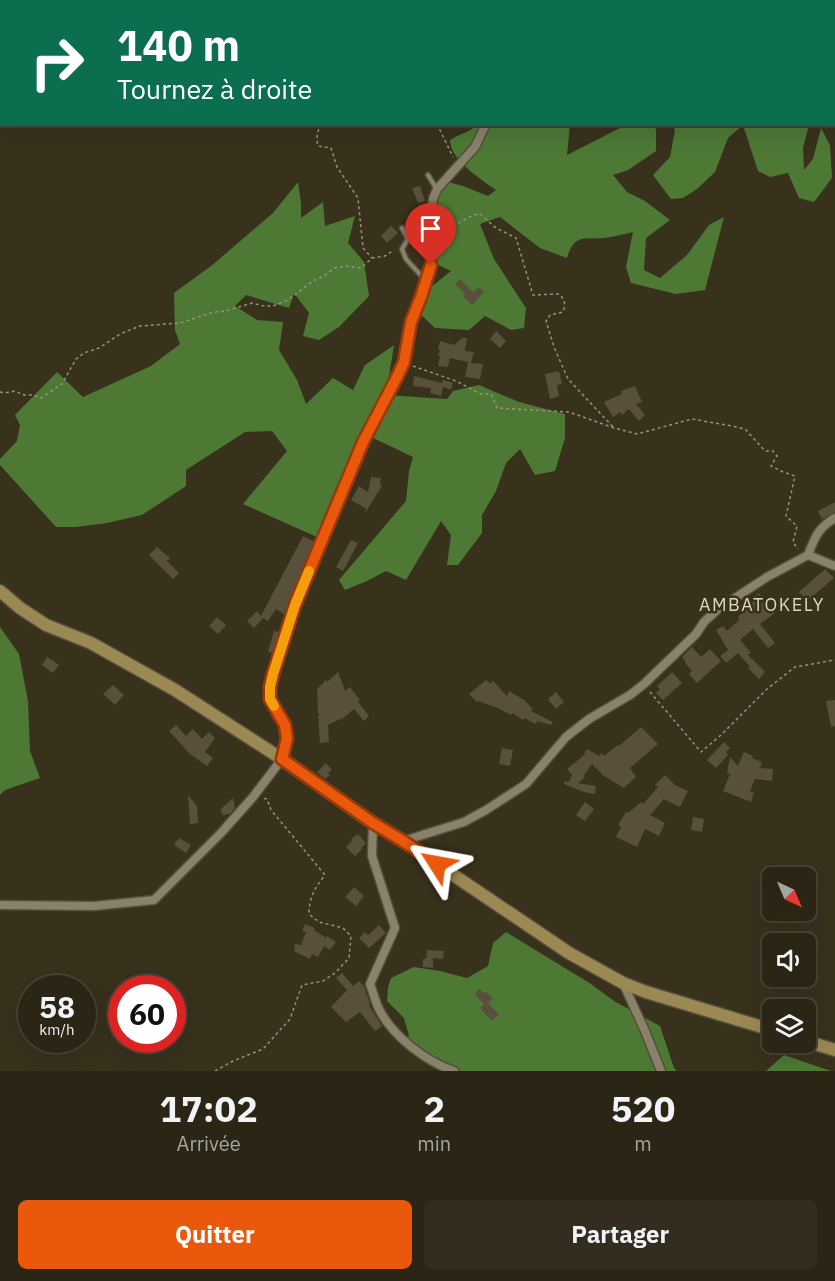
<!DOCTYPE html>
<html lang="fr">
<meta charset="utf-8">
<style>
body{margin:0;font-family:"IBM Plex Sans",sans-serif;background:#322d1e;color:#f1f3f6;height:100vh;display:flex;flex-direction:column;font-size:22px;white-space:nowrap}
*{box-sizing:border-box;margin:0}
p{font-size:20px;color:#a5a5a0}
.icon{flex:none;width:33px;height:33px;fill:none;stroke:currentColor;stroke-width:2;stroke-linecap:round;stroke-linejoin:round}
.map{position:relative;height:1071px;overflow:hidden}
.details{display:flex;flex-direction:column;background:#2a2515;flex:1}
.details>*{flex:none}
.guide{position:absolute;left:0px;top:0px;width:836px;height:126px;box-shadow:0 6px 24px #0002,0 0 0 2px #464234;background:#0b6e4f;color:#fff;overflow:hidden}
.needle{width:39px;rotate:136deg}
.fabs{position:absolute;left:762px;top:867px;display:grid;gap:12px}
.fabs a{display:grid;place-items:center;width:54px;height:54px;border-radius:9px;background:#2a2515;box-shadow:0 6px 24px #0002,0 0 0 2px #464234;font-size:30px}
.speed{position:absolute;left:18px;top:975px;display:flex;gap:12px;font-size:30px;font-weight:700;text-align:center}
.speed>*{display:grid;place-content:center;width:78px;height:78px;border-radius:50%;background:#2a2515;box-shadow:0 6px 24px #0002,0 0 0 2px #464234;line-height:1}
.speed small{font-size:15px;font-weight:400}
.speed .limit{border:9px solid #d22;background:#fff;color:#111}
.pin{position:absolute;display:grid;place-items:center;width:51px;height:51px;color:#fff;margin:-62px -26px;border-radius:50% 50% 50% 0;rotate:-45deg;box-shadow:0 0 6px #0007}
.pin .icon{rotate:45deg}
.me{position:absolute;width:66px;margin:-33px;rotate:304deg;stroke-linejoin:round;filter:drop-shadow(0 0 4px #0008)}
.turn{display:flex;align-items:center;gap:21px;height:126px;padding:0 18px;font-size:27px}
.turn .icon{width:78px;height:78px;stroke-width:2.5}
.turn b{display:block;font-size:42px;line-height:51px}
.eta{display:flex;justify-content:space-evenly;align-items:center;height:102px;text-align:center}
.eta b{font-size:36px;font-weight:700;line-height:42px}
.cta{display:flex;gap:12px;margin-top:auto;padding:12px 18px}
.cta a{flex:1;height:69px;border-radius:9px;background:#ea580c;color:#fff;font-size:24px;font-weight:700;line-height:69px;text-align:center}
.cta a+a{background:#322d1e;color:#f1f3f6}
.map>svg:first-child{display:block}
.forest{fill:#4d7935}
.building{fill:#58503a}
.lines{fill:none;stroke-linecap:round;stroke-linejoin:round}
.lane-casing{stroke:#534e3b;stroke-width:7}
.street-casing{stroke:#534e3b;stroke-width:11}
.primary-casing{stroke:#534e3b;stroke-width:15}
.path{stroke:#979180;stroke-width:1.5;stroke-dasharray:3 3;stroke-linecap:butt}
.lane{stroke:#89816a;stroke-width:4}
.street{stroke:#89816a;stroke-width:8}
.primary{stroke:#9c8853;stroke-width:12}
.route-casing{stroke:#983908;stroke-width:15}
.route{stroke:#ea580c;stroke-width:10}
.slow{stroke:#f59e0b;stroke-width:10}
.labels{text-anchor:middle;stroke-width:5;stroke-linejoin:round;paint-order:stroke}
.quarter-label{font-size:18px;letter-spacing:1.5px;fill:#dfd6bc;stroke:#38311c}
</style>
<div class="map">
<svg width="835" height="1071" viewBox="0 0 835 1071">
<rect width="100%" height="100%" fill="#38311c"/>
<!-- forest -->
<g class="forest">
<path d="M399,0H599L593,2H399Z"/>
<path d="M732,0H835V78L834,79V2L732,1Z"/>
<path d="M476,125H570L567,155L626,125H652L656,129V151L628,170L613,175L627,192L645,201L670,220L646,238L644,270L660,278L687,255L709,225L724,217L705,290L676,294L631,283L626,267L633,232C623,234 613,237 604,238C583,239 574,234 567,258L540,248L500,217L480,224L494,259L526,308L524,328L511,330L485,316L469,330L435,328L421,315L426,291L451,271L436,264L429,245L435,222L437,198L448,182L463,186L488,196L496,190C482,180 450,160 450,140C459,134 469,133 476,125Z"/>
<path d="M672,125H809L803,148L804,170L813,159L821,128L830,145L832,178L814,202L799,198L788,173L770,177L758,171L743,125L728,138L715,172L697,189L683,198L671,199L653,175L670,157L675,130Z"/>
<path d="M298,182L301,203V218L323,202L325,226L355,216L348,243L364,262L369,296L339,327L319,340L303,336L309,313L294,293L289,308L246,295L235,306L257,320L283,322L279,350L297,380L306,404L333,378L353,390L365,365L394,345L386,395L447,399L453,391L479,385L519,402L565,414V438L555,471L535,475L520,449L506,463L496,491L482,515V533L458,565H447L451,535L441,521L406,580L386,571L367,581L345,590L339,580L406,501L409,471L413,457L365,434L317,537L243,504L287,451L272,431L245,432L186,470V486L142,515L107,523L76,527H56L0,465V459L17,441L20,425L15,415L57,372L83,397L151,366L180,344L175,330L174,293L211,266L273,213Z"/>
<path d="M0,627L19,654L28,701L30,751L40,778L5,790L0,795Z"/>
<path d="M506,932L591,984L614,1001L660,1026L674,1068L677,1071H446L402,1042L409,1036L404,1018L387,1001L388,987L391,978L414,967L440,971L467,978L488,966L493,943Z"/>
<path d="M784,1055L831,1071H766Z"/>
</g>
<!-- building -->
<g class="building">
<path d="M420,186L425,201L418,203L412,188Z"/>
<path d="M417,214L423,226V232L413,238L406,227L413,222L410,218Z"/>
<path d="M391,226L398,233L387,243L381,236Z"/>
<path d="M460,279L473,292L479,287L484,292L472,305L463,296L465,294L455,284Z"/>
<path d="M496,331L506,341L500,348L490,339Z"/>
<path d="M462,338H467L465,351L474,352L471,363L483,364L480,379L465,377L468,362L450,358L448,367L438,366L440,356H438L440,350L438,349L440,341L454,345Z"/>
<path d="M559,371L562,384L557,385L559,396L550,399L545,374Z"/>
<path d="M414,376L442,383L443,380L453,383L451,390L443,387L441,396L430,393L431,388L413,386Z"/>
<path d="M635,386L642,402L636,404L645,415L639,421L629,409L622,415L620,412L613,417L604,402L622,394L621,391Z"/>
<path d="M371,477L381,478L380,484L382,486L365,513L366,507L365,508L351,500L359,486L368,492Z"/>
<path d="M835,502V512L822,519L818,511Z"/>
<path d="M303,536L315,542L285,615L276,609L268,621L263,618L254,628L247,621L257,611L261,616Z"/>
<path d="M351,540L358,543L343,571L336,567Z"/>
<path d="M157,547L170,558L167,561L179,573L173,579L149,555Z"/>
<path d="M825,569L834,578L807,601L799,592Z"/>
<path d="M759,593L775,613L760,624L775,643L768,648L753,629L740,640L751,653L748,655L765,672L759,679L748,668L750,667L738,653L726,663L720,656L728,650L716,630L723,626L727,631L739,620L738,617L740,615L750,606L747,601Z"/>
<path d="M217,617L226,625L218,634L209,626Z"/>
<path d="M274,631L280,632L273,653L268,652Z"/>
<path d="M692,647L701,657L710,649L721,661L697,683L689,674L692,671L685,663L686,662L682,657Z"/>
<path d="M47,657L59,665L53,673L42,665Z"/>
<path d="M338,672L345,691L350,687L360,700L358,702L369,716L364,721L354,709L341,720L340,719L328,725L329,742L320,743L318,716L320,715L318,713L317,689L326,680L327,682Z"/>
<path d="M672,672L682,683L663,700L656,693L660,689L657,686Z"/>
<path d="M486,680L490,684L493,681L507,696L509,691L524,700L533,709L531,711L553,722L551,725L537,721L536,724L524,718L523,720L512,713L511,715L498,708L478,701L477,702L469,694Z"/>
<path d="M113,685L124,695L115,705L103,694Z"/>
<path d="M556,692L564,702L556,709L548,699Z"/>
<path d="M835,700V726L831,727L826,701Z"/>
<path d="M176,725L186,736L193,729L202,739L209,732L215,738L205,752L213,758L207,766L189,753L169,731Z"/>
<path d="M641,727L658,744L630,768L636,777L624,788L604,776L592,764L584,775L585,777L578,783L596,786L595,794L584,792L564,784L565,781L569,782L572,775L567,769L583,756L587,749L599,756L602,753L604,756L618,745L619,746Z"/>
<path d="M724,742L730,748L726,752L728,755L716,768L707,760Z"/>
<path d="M502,748L513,750L510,766L499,764Z"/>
<path d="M744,752L753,756L752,758L762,762L760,768L773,769L772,781L755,779L750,791L754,793L751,802L723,791L730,774L727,773L730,757L738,766Z"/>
<path d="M326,763L332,770L328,773L330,775L325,779L317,772Z"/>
<path d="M665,775L675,785L688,791L680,807L664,799L650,815L665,823L659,836L645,829L637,847L616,837L621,827L618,825L626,812L628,813L641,802L643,804L658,787L655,785Z"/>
<path d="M188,795L197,806L198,823L190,824Z"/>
<path d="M233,798L235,808L230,814L222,815L221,809Z"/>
<path d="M585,802L594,809L585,821L576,815Z"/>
<path d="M693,817L704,819L702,832L691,830Z"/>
<path d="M358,834L366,843L361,848L362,849L355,856L346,847L352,841L351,839Z"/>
<path d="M179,838L191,845L186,853L174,845Z"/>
<path d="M354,887L364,896L356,906L345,897Z"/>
<path d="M305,924L315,928L314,930L326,938L327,936L336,942L330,950L324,946L318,957L312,954L310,959L294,951L295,944L301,945L306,932L302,931Z"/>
<path d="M379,925L386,933L369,948L359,938L365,932L368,935Z"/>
<path d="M427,950L444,951L443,959L433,958V968L423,967V959H426Z"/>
<path d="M342,973L353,986L359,981L364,986L366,991L365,992L367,995L370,1004L369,1005L382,1026L375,1031L360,1012L346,1022L331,1007L347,990L336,978Z"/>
<path d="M479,989L484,993L486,992L493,998L488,1003L499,1014L492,1021L480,1008L484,1004L475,995Z"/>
</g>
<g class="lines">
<defs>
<g id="lane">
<path d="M428,175L436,188"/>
<path d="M402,228L408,239L402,249L406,259L426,281"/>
</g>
<g id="street">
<path d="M554,2V0"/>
<path d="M808,555L835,566"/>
<path d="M373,823L372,856L395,928L370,984C373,992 375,1000 378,1007C391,1035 425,1061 454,1071"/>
<path d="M403,841L464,822L486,810L526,784L566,737L589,719L630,695L644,684L696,634L704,622L718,609L767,577L808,555C815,537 818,528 835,518"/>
<path d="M0,905L94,906L154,900L221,833L253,797L282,759L287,739L285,725L270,699V687L278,658L295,605L363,442L404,362L411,322L421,297L431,265L429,229L433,199L437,189L475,147L486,124"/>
<path d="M623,983L645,1031L661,1071"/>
</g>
<g id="primary">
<path d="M0,591L20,608L46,625L91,643L175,690L282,759L373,823L403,841L569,953L623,983L646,992L772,1030"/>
<path d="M806,1041L835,1050"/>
</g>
</defs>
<!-- lane casing -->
<use href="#lane" class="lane-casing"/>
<!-- street casing -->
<use href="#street" class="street-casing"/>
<!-- primary casing -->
<use href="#primary" class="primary-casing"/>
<!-- path -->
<g class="path">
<path d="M43,0L44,2"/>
<path d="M281,0V2"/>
<path d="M407,0V2"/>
<path d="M158,2V0"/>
<path d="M322,124C317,130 316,139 318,146L331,148L337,167L358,198L363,248L372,258"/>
<path d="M437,124L453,157"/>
<path d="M441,210L451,223L457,224L473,215L480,214L496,228L516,238L533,295L559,294C565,300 566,304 563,312L550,315L546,321L554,347L568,379L614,428"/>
<path d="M413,366L456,381L481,394H491L497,408L569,412L614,428L637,434L692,419L732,426L745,429L765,451H773L777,456L771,466L783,472L795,476L786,516L797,526L793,542L798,549"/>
<path d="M0,392L5,393L15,391L24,395H33L41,398L62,384L76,359L84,353L99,348L120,334L140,326L180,323L214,312L226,311L252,303L264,306H273L288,300L313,281L324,276L334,268L345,266L361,268L372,258L385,256L394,250"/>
<path d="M650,692L701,752L721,735L767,689L795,667L835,660"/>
<path d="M215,1071L233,1061L263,1049L290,1019L302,985L323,981L335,973L349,958L351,936L343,928L319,922L309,914C309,897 315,888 325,875L271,810L267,799L262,798"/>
</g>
<!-- lane -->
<use href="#lane" class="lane"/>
<!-- street -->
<use href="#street" class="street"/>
<!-- primary -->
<use href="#primary" class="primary"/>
</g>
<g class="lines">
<defs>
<path id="route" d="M431,265L421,297L411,322L404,362L397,377L363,442L295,605L273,674L270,687V699L285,725L287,739L282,759L373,823L403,841L437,864"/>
</defs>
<!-- route casing -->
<use href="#route" class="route-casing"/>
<!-- route -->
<use href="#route" class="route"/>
<!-- slow -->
<path class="slow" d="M274,706L270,699V687L273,674L295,605L309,571"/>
</g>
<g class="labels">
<!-- quarter labels -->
<g class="quarter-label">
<text x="762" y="611">AMBATOKELY</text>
</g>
</g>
</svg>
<div class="fabs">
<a><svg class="needle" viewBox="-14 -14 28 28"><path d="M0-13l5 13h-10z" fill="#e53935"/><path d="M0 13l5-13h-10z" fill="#a5a5a0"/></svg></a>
<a><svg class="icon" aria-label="sound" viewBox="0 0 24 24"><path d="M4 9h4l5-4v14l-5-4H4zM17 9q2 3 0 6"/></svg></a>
<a><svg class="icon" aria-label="layers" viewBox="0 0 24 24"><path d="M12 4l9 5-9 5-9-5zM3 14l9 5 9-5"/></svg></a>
</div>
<div class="speed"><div>58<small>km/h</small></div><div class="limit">60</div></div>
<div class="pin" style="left:431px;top:265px;background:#d93025"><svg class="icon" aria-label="arrive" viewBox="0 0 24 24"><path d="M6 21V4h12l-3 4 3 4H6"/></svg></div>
<svg class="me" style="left:437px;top:864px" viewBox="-20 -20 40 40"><path d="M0-17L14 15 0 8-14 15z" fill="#ea580c" stroke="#fff" stroke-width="4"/></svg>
<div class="guide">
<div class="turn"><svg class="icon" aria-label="right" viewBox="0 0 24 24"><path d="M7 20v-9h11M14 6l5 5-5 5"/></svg><div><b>140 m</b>Tournez à droite</div></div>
</div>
</div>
<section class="details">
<div class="eta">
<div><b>17:02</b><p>Arrivée</p></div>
<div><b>2</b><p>min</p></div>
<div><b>520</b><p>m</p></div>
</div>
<div class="cta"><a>Quitter</a><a>Partager</a></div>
</section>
